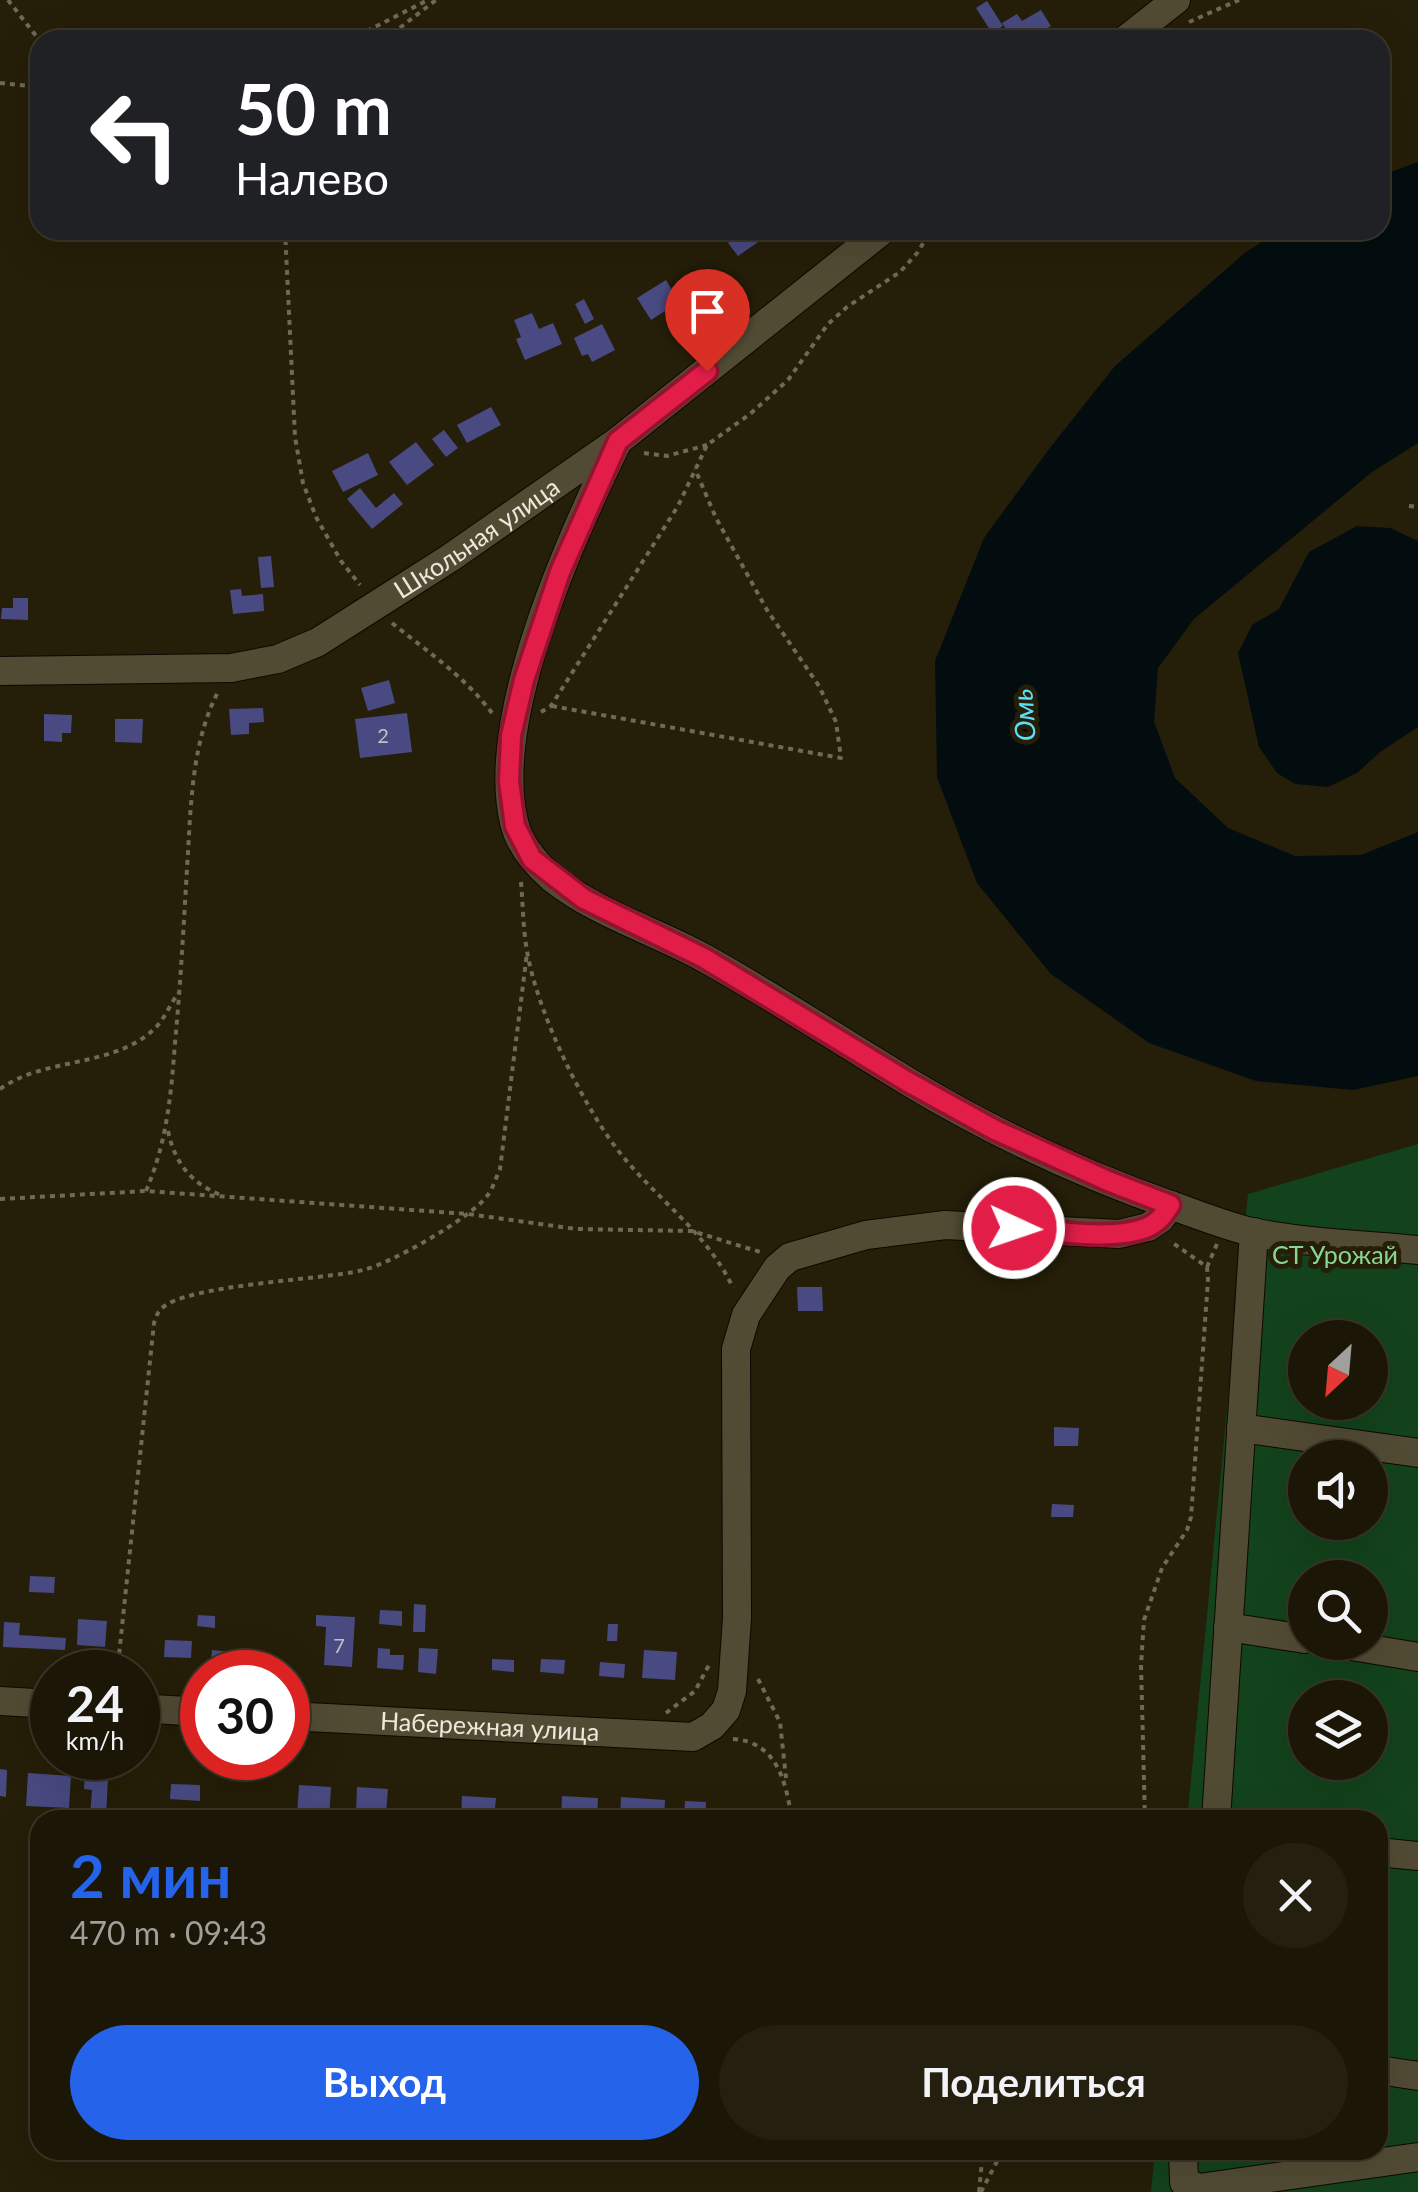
<!DOCTYPE html>
<html lang="ru">
<meta charset="utf-8">
<style>
body{margin:0;font-family:Lato,sans-serif;background:#251f10;color:#f1f3f6;height:100vh;display:flex;flex-direction:column;font-size:38px;white-space:nowrap}
*{box-sizing:border-box;margin:0}
p{font-size:32px;color:#a09f9b}
.icon{flex:none;width:55px;height:55px;fill:none;stroke:currentColor;stroke-width:2;stroke-linecap:round;stroke-linejoin:round}
.map{position:relative;flex:1;overflow:hidden}
.sheet{position:absolute;left:30px;top:1810px;width:1358px;height:350px;display:flex;flex-direction:column;background:#1c1606;border-radius:30px;box-shadow:0 10px 40px #0002,0 0 0 2px #3a3528}
.sheet>*{flex:none}
.guide{position:absolute;left:30px;top:30px;width:1360px;height:210px;border-radius:30px;box-shadow:0 10px 40px #0002,0 0 0 2px #3a3528;background:#202124;color:#fff;overflow:hidden}
.needle{width:65px;rotate:206deg}
.controls{position:absolute;left:1288px;top:1320px;display:grid;gap:20px}
.controls a{display:grid;place-items:center;width:100px;height:100px;border-radius:50%;background:#1c1606;box-shadow:0 10px 40px #0002,0 0 0 2px #3a3528;font-size:50px}
.speed{position:absolute;left:30px;top:1650px;display:flex;gap:20px;font-size:50px;font-weight:700;text-align:center}
.speed>*{display:grid;place-content:center;width:130px;height:130px;border-radius:50%;background:#1c1606;box-shadow:0 10px 40px #0002,0 0 0 2px #3a3528;line-height:1}
.speed small{font-size:25px;font-weight:400}
.speed .limit{border:15px solid #d22;background:#fff;color:#111}
.pin{position:absolute;display:grid;place-items:center;width:85px;height:85px;color:#fff;margin:-102px -42px;border-radius:50% 50% 50% 0;rotate:-45deg;box-shadow:0 0 10px #0007}
.pin .icon{rotate:45deg}
.me{position:absolute;width:110px;margin:-55px;rotate:93deg;stroke-linejoin:round;filter:drop-shadow(0 0 8px #0008)}
.turn{display:flex;align-items:center;gap:35px;height:210px;padding:0 40px;font-size:45px}
.turn .icon{width:130px;height:130px;stroke-width:2.5}
.turn b{display:block;font-size:70px;line-height:85px}
.round{display:grid;place-items:center;flex:none;width:105px;height:105px;border-radius:52px;background:#251f10}
.headline{display:flex;align-items:center;justify-content:space-between;height:170px;padding:0 40px}
h1{font-size:60px;font-weight:700;line-height:75px;color:#2563eb}
.cta{display:flex;gap:20px;margin-top:auto;padding:20px 40px}
.cta a{flex:1;height:115px;border-radius:60px;background:#2563eb;color:#fff;font-size:40px;font-weight:700;line-height:115px;text-align:center}
.cta a+a{background:#251f10;color:#f1f3f6}
.map>svg:first-child{display:block}
.green{fill:#13431c;fill-rule:evenodd}
.water{fill:#030d0f}
.building{fill:#484a81}
.lines{fill:none;stroke-linecap:round;stroke-linejoin:round}
.minor-casing{stroke:#0e0800;stroke-width:30}
.path{stroke:#6f6956;stroke-width:4;stroke-dasharray:5 5;stroke-linecap:butt}
.minor{stroke:#524b34;stroke-width:28}
.route-casing{stroke:#92132f;stroke-width:25}
.route{stroke:#e11d48;stroke-width:18}
.labels{text-anchor:middle;stroke-width:10;stroke-linejoin:round;paint-order:stroke}
.number-label{font-size:20px;fill:#c3c0c4}
.street-label{font-size:25px;fill:#ece8da;stroke:#251e08}
.park-label{font-size:25px;fill:#8ad591;stroke:#251e08}
.water-label{font-size:28px;font-style:italic;fill:#5ae1f9;stroke:#251e08}
</style>
<div class="map">
<svg width="1418" height="2192" viewBox="0 0 1418 2192">
<rect width="100%" height="100%" fill="#251e08"/>
<!-- green -->
<path class="green" d="M1418,1144V2192H1151L1155,2150H1378V1820H1187L1248,1194ZM1305,1338H1370V1402H1305ZM1305,1458H1370V1522H1305ZM1305,1578H1370V1642H1305ZM1305,1698H1370V1762H1305Z"/>
<!-- water -->
<g class="water">
<path d="M1418,162V443L1372,472L1194,619L1158,668L1154,722L1175,778L1228,828L1295,856L1361,855L1418,832V1076L1353,1090L1256,1081L1149,1043L1051,974L977,883L937,777L935,661L984,538L1049,449L1115,366L1246,252L1281,230H1380V176Z"/>
<path d="M1357,526L1390,528L1418,541V727L1380,752L1357,773L1328,787L1295,784L1277,773L1259,747L1238,653L1252,625L1279,609L1309,552Z"/>
</g>
<!-- building -->
<g class="building">
<path d="M987,1L1003,26L992,33L976,8Z"/>
<path d="M1041,10L1051,26L1028,40H1013L1002,23L1017,14L1022,21Z"/>
<path d="M746,230H759L764,238L738,256L728,243Z"/>
<path d="M666,280L679,302L651,320L637,298Z"/>
<path d="M584,299L594,319L585,324L575,304Z"/>
<path d="M532,313L539,329L553,323L562,344L525,360L516,339L521,337L514,320Z"/>
<path d="M602,324L615,350L592,362L588,354L582,356L574,338Z"/>
<path d="M491,407L501,425L467,443L457,425Z"/>
<path d="M444,430L458,448L446,457L432,439Z"/>
<path d="M416,442L434,465L407,485L389,462Z"/>
<path d="M368,453L378,475L343,492L332,471Z"/>
<path d="M360,488L376,508L394,493L403,504L372,529L347,499Z"/>
<path d="M271,556L274,587L261,588L258,557Z"/>
<path d="M241,589L242,596L263,594L264,611L233,614L230,590Z"/>
<path d="M13,598H28V620L1,619L2,608H13Z"/>
<path d="M389,680L395,703L368,711L361,688Z"/>
<path d="M263,708L264,722L249,723V734L231,735L229,709Z"/>
<path d="M407,713L412,752L360,758L355,719Z"/>
<path d="M44,714L72,715L71,733H62V742L44,741Z"/>
<path d="M115,719H143L142,743L115,742Z"/>
<path d="M797,1287H822L823,1311H798Z"/>
<path d="M1054,1427L1079,1428L1078,1446H1054Z"/>
<path d="M1052,1504L1074,1505L1073,1517H1051Z"/>
<path d="M30,1576L55,1577L54,1593L29,1592Z"/>
<path d="M414,1604L426,1605L425,1632H413Z"/>
<path d="M380,1610L402,1611V1626L379,1624Z"/>
<path d="M198,1615L215,1616V1628L197,1626Z"/>
<path d="M316,1615L355,1617L352,1667L324,1665L326,1627L316,1626Z"/>
<path d="M78,1619L107,1621L105,1647L77,1645Z"/>
<path d="M4,1622L20,1623L19,1635L66,1638L65,1650L3,1647Z"/>
<path d="M608,1624H618L617,1641H607Z"/>
<path d="M165,1640L192,1641L191,1658L164,1657Z"/>
<path d="M378,1648L390,1649V1655H404L403,1670L377,1668Z"/>
<path d="M419,1648L438,1649L436,1674L418,1672Z"/>
<path d="M212,1650L230,1652L229,1662L211,1661Z"/>
<path d="M644,1650L677,1652L675,1680L642,1678Z"/>
<path d="M492,1659L514,1660V1672L492,1670Z"/>
<path d="M541,1659L565,1660L564,1674L540,1672Z"/>
<path d="M600,1662L625,1664L624,1678L599,1676Z"/>
<path d="M0,1769L7,1770L6,1797L0,1796Z"/>
<path d="M28,1773L71,1776L69,1808L26,1806Z"/>
<path d="M85,1775L108,1777L106,1817L90,1816L92,1790L84,1789Z"/>
<path d="M171,1784L200,1785V1801L170,1799Z"/>
<path d="M299,1785L331,1787L329,1818L297,1816Z"/>
<path d="M357,1787L388,1789L386,1814L356,1812Z"/>
<path d="M462,1796L496,1798L494,1820H461Z"/>
<path d="M562,1796L598,1798L597,1820H561Z"/>
<path d="M621,1797L665,1800L664,1820H620Z"/>
<path d="M685,1801L706,1802L705,1820H684Z"/>
</g>
<g class="lines">
<defs>
<g id="minor">
<path d="M1125,40L1176,0"/>
<path d="M618,441C571,537 489,717 514,822C519,844 536,864 552,878C597,914 656,931 706,959C774,997 839,1040 907,1081C990,1131 1081,1174 1173,1206C1199,1215 1226,1226 1252,1232C1303,1243 1366,1245 1418,1250"/>
<path id="s1" d="M0,671L231,668L278,659L318,642L450,558L618,441L883,230"/>
<path d="M1241,1428L1418,1453"/>
<path d="M1228,1627L1305,1639"/>
<path d="M1327,1642L1418,1657"/>
<path d="M0,1701L52,1704"/>
<path d="M138,1708L202,1712"/>
<path id="s2" d="M288,1716L693,1737L712,1726L726,1710L732,1691L737,1618L736,1349L746,1315L777,1268L790,1257L866,1235L945,1225L1119,1234L1148,1227L1160,1219L1171,1205"/>
<path d="M1216,1820L1254,1232"/>
<path d="M1378,1852L1418,1856"/>
<path d="M1378,2070L1418,2076"/>
<path d="M1183,2150L1184,2182L1199,2188L1418,2157"/>
</g>
</defs>
<!-- minor casing -->
<use href="#minor" class="minor-casing"/>
<!-- path -->
<g class="path">
<path d="M8,0L40,41"/>
<path d="M1189,22L1239,0"/>
<path d="M349,40L428,0"/>
<path d="M384,40L436,0"/>
<path d="M0,83L40,87"/>
<path d="M285,230L295,437L303,483L316,517L341,561L360,585"/>
<path d="M644,453L667,456L707,445"/>
<path d="M1409,506L1418,507"/>
<path d="M392,623C428,652 464,676 492,713"/>
<path d="M552,706L841,758L836,722L819,686L767,610L716,518L695,469"/>
<path d="M541,712L551,706L678,506L707,445L750,414L788,380L828,324L847,307L900,272L918,252L931,230"/>
<path d="M521,882C523,905 523,929 527,951C537,1012 585,1112 625,1159C660,1201 710,1237 733,1288"/>
<path d="M0,1089C45,1057 110,1068 152,1031C163,1022 170,1005 178,993"/>
<path d="M168,1131C175,1164 192,1184 223,1196"/>
<path d="M146,1191C167,1142 171,1095 175,1043C181,980 184,916 188,853C191,799 193,738 219,690"/>
<path d="M0,1199L146,1191L468,1214L576,1229L692,1231L760,1252"/>
<path d="M1207,1267L1217,1244"/>
<path d="M111,1672L119,1655L154,1323C156,1318 157,1313 161,1309C185,1284 325,1280 363,1270C390,1264 471,1218 487,1196C493,1189 496,1177 500,1169L527,953"/>
<path d="M758,1679L780,1722L786,1778"/>
<path d="M666,1713L695,1691L709,1665"/>
<path d="M733,1739C778,1742 786,1783 792,1820"/>
<path d="M1145,1820L1141,1665L1144,1620L1162,1568L1187,1530L1191,1517L1208,1280L1207,1267L1170,1241"/>
<path d="M979,2192L983,2150"/>
<path d="M981,2192L1003,2150"/>
</g>
<!-- minor -->
<use href="#minor" class="minor"/>
</g>
<g class="lines">
<defs>
<path id="route" d="M707,371L618,441L560,572L524,680L511,736L509,781L515,826L532,859L584,899L704,958L908,1082L995,1130L1108,1181L1170,1205C1164,1214 1159,1222 1148,1227C1113,1242 1053,1230 1014,1228"/>
</defs>
<!-- route casing -->
<use href="#route" class="route-casing"/>
<!-- route -->
<use href="#route" class="route"/>
</g>
<g class="labels">
<!-- number labels -->
<g class="number-label">
<text x="383" y="743">2</text>
<text x="339" y="1653">7</text>
</g>
<!-- street labels -->
<g class="street-label">
<text dy="9" stroke="none"><textPath href="#s1" startOffset="512">Школьная улица</textPath></text>
<text dy="9" stroke="none"><textPath href="#s2" startOffset="202">Набережная улица</textPath></text>
</g>
<!-- park labels -->
<g class="park-label">
<text x="1335" y="1264">СТ Урожай</text>
</g>
<!-- water labels -->
<g class="water-label">
<text transform="translate(1024 715) rotate(-94)" y="10">Омь</text>
</g>
</g>
</svg>
<div class="controls">
<a><svg class="needle" viewBox="-14 -14 28 28"><path d="M0-13l5 13h-10z" fill="#e53935"/><path d="M0 13l5-13h-10z" fill="#a09f9b"/></svg></a>
<a><svg class="icon" aria-label="sound" viewBox="0 0 24 24"><path d="M4 9h4l5-4v14l-5-4H4zM17 9q2 3 0 6"/></svg></a>
<a><svg class="icon" aria-label="search" viewBox="0 0 24 24"><circle cx="10" cy="10" r="6"/><path d="M15 15l6 6"/></svg></a>
<a><svg class="icon" aria-label="layers" viewBox="0 0 24 24"><path d="M12 4l9 5-9 5-9-5zM3 14l9 5 9-5"/></svg></a>
</div>
<div class="speed"><div>24<small>km/h</small></div><div class="limit">30</div></div>
<div class="pin" style="left:707px;top:371px;background:#d93025"><svg class="icon" aria-label="arrive" viewBox="0 0 24 24"><path d="M6 21V4h12l-3 4 3 4H6"/></svg></div>
<svg class="me" style="left:1014px;top:1228px" viewBox="-20 -20 40 40"><circle r="17" fill="#e11d48" stroke="#fff" stroke-width="3"/><path d="M0-11L8 9 0 5-8 9z" fill="#fff"/></svg>
<div class="guide">
<div class="turn"><svg class="icon" aria-label="left" viewBox="0 0 24 24"><path d="M17 20v-9H6M10 6l-5 5 5 5"/></svg><div><b>50 m</b>Налево</div></div>
</div>
<section class="sheet">
<div class="headline"><div><h1>2 мин</h1><p>470 m · 09:43</p></div><a class="round"><svg class="icon" aria-label="close" viewBox="0 0 24 24"><path d="M6 6l12 12M18 6L6 18"/></svg></a></div>
<div class="cta"><a>Выход</a><a>Поделиться</a></div>
</section>
</div>
